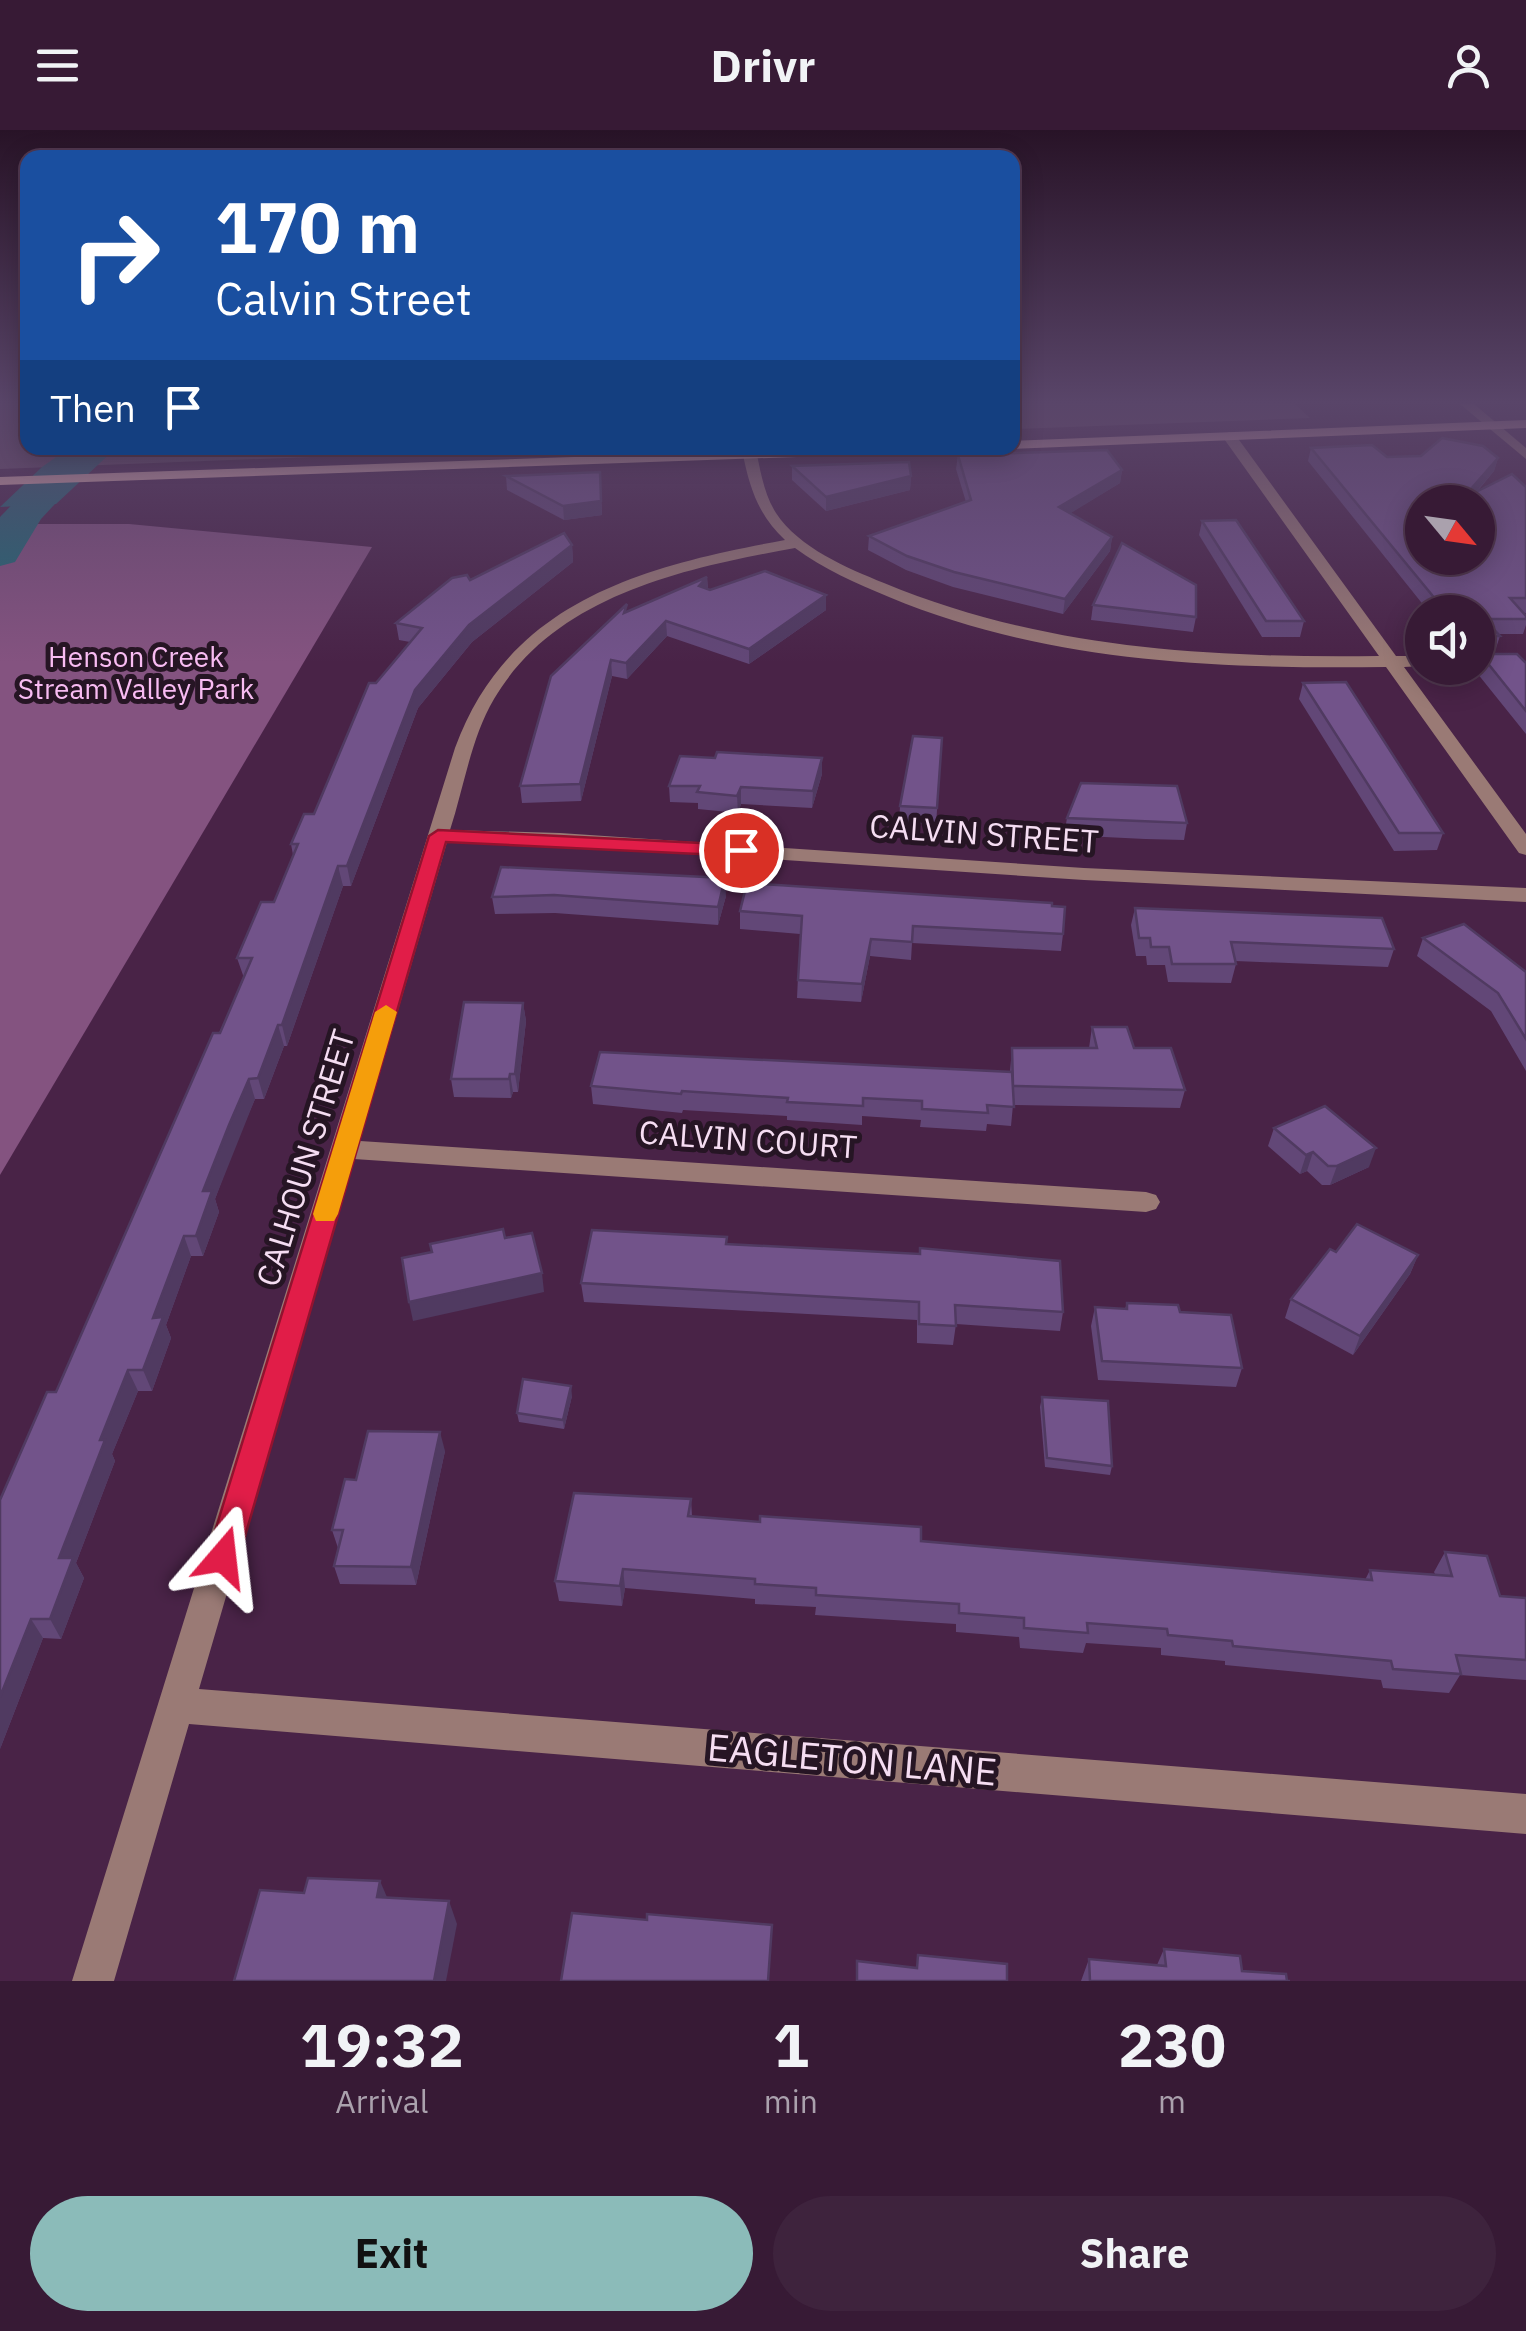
<!DOCTYPE html>
<style>
body{margin:0;font-family:"IBM Plex Sans",sans-serif;background:#3e233d;color:#f1f3f6;height:100vh;display:flex;flex-direction:column;font-size:38px;white-space:nowrap}
*{box-sizing:border-box;margin:0}
p{font-size:32px;color:#aaa1ad}
.icon{flex:none;width:55px;height:55px;fill:none;stroke:currentColor;stroke-width:2;stroke-linecap:round;stroke-linejoin:round}
.map{position:relative;height:1851px;overflow:hidden}
.drawer{display:flex;flex-direction:column;background:#371a35;flex:1}
.drawer>*{flex:none}
.guide{position:absolute;left:20px;top:20px;width:1000px;height:305px;border-radius:20px;box-shadow:0 5px 25px #0003,0 0 0 2px #513850;background:#1a4fa0;color:#fff;overflow:hidden}
.needle{width:65px;rotate:119deg}
.tools{position:absolute;left:1405px;top:355px;display:grid;gap:20px}
.tools a{display:grid;place-items:center;width:90px;height:90px;border-radius:50%;background:#371a35;box-shadow:0 5px 25px #0003,0 0 0 2px #513850;font-size:50px}
.pin{position:absolute;display:grid;place-items:center;width:85px;height:85px;color:#fff;margin:-42px;border:5px solid #fff;border-radius:50%;box-shadow:0 2px 10px #0007}
.me{position:absolute;width:110px;margin:-55px;rotate:17deg;stroke-linejoin:round;filter:drop-shadow(0 0 8px #0008)}
.turn{display:flex;align-items:center;gap:35px;height:210px;padding:0 30px;font-size:45px}
.turn .icon{width:130px;height:130px;stroke-width:2.5}
.turn b{display:block;font-size:70px;line-height:85px}
.then{display:flex;align-items:center;height:95px;padding:0 30px;background:#0003;gap:20px;font-size:38px}
.eta{display:flex;justify-content:space-evenly;align-items:center;height:170px;text-align:center}
.eta b{font-size:60px;font-weight:700;line-height:70px}
.primary-button{display:flex;gap:20px;margin-top:auto;padding:20px 30px}
.primary-button a{flex:1;height:115px;border-radius:60px;background:#8bbbb9;color:#111;font-size:40px;font-weight:700;line-height:115px;text-align:center}
.primary-button a+a{background:#3e233d;color:#f1f3f6}
header{display:flex;justify-content:space-between;align-items:center;height:130px;padding:0 30px;background:#371a35;font-size:45px;font-weight:700}
.map>svg:first-child{display:block}
.green{fill:#6d4f6a}
.forest{fill:#845380}
.water{fill:#1f6a75}
.lines{fill:none;stroke-linecap:round;stroke-linejoin:round}
.river{fill:#1f6a75;fill-rule:evenodd}
.minor{fill:#9a7a75;fill-rule:evenodd}
.major{fill:#f8c3ba;fill-rule:evenodd}
.wall{fill:#624777}
.shaded-wall{fill:#503a61}
.building{fill:#72538a;stroke:#503a61;stroke-width:2.5;fill-rule:evenodd}
.route{fill:#e11d48;stroke:#92132f;stroke-width:2.5}
.slow{fill:#f59e0b}
.labels{text-anchor:middle;stroke-width:10;stroke-linejoin:round;paint-order:stroke}
.far-park-label{font-size:28px;fill:#f8bcf2;stroke:#261524}
.street-label{font-size:32px;fill:#f5ddf2;stroke:#261524}
.near-street-label{font-size:38px;fill:#f5ddf2;stroke:#261524}
</style>
<header><svg class="icon" aria-label="menu" viewBox="0 0 24 24"><path d="M4 6h16M4 12h16M4 18h16"/></svg>Drivr<svg class="icon" aria-label="person" viewBox="0 0 24 24"><circle cx="12" cy="8" r="4"/><path d="M4 21q1-7 8-7t8 7"/></svg></header>
<div class="map">
<svg width="1526" height="1851" viewBox="0 0 1526 1851">
<rect width="100%" height="100%" fill="#492347"/>
<!-- green -->
<g class="green">
<path d="M0,274H27L28,318H543L0,339Z"/>
<path d="M1012,274H1295L1310,288L1013,299Z"/>
</g>
<!-- forest -->
<path class="forest" d="M0,394H129L372,417L0,1045Z"/>
<!-- water -->
<path class="water" d="M69,318H116L56,374L0,377L42,337Z"/>
<g class="lines">
<!-- river -->
<path class="river" d="M67,318H107L41,389L15,432L0,436V387Z"/>
<!-- minor -->
<g class="minor">
<path d="M1460,274H1474L1526,318V329Z"/>
<path d="M1229,302L1234,303L1396,526H1422V536L1404,537L1526,704V725L1519,723L1386,537C1218,539 1047,533 889,467C856,453 823,439 795,418C685,438 555,465 494,569C471,608 464,657 450,700L560,703L1084,738L1526,758V772L1084,750L560,715L447,712L360,1011L1146,1062L1156,1065L1160,1072L1156,1079L1146,1082L354,1029L199,1559L1526,1664V1704L189,1594L114,1851H72L455,618C509,470 644,436 785,410C759,386 750,359 743,325L750,321L757,325C761,344 765,366 776,383C799,418 847,438 884,453C1043,519 1208,528 1379,526L1222,306Z"/>
</g>
<!-- major -->
<g class="major">
<path d="M1526,290V298L1012,319L1007,318H1012V311Z"/>
<path d="M834,318H944L937,322L0,355V347Z"/>
</g>
</g>
<!-- wall -->
<g class="wall">
<path d="M1311,318L1387,327L1498,328L1494,341L1476,363L1526,357V483H1523L1526,486V495L1523,504H1498L1500,506L1495,521L1481,522L1526,533V604L1473,538H1478V482H1429L1308,331Z"/>
<path d="M958,325L1122,340L1120,353L1070,383L1112,407L1110,421L1063,484L953,457L906,440L868,420L869,406L966,372L956,339Z"/>
<path d="M792,336L911,346L910,360L826,381L792,350Z"/>
<path d="M600,342L602,385L564,390L507,360L506,346Z"/>
<path d="M1202,391L1304,491L1300,507H1262L1199,405Z"/>
<path d="M572,415L573,432L472,512L418,578L351,756H343L287,916H284L264,969H255L235,1015L215,1069L219,1082L203,1126H191L166,1195L171,1208L152,1261H138L112,1324L115,1331L76,1433L84,1448L61,1509L43,1508L0,1619L56,1262L244,848L237,828L274,772L293,725L291,714L314,684L376,553L410,512L399,510L396,493L470,450Z"/>
<path d="M707,447L708,460H710L826,465V480L749,534L667,506L627,549L612,546L581,671L522,673L520,656L628,482Z"/>
<path d="M1093,475L1196,487L1193,502L1091,490Z"/>
<path d="M1303,553L1443,703L1437,720L1394,721L1299,569Z"/>
<path d="M942,608L936,695L899,693L900,676Z"/>
<path d="M715,628H822V644L812,678L741,674L738,683L698,679V673L670,672L669,656Z"/>
<path d="M1067,688L1187,693L1184,710L1145,709L1064,705Z"/>
<path d="M501,737L726,766L718,795L555,783L495,784L492,767Z"/>
<path d="M1052,776L1063,804L1061,821L912,813L911,830L870,826L861,872L797,868L800,804L740,799V781Z"/>
<path d="M1135,778L1394,819L1388,837L1235,831L1236,834L1231,853L1168,852L1165,835H1147L1146,826H1136L1131,795Z"/>
<path d="M1423,808L1526,842V941L1491,881L1417,826Z"/>
<path d="M523,873L526,891L518,962H513L511,968L454,967L451,949Z"/>
<path d="M1092,897L1134,918L1185,960L1180,978L1013,975L1011,996L987,994L986,1001L920,997L921,990L862,986V995L787,990V986L683,980L682,983L593,974L591,956L1010,942L1012,918H1089Z"/>
<path d="M1274,998L1369,1037L1330,1055H1322L1307,1041L1300,1044L1268,1016Z"/>
<path d="M727,1115L1063,1182L1060,1201L956,1194L953,1215L917,1213V1190L584,1172L581,1153Z"/>
<path d="M1336,1122L1418,1125L1410,1144L1353,1225L1285,1188L1291,1169Z"/>
<path d="M1127,1173L1180,1182L1242,1238L1236,1257L1098,1250L1091,1196L1095,1177L1125,1179Z"/>
<path d="M572,1266L564,1299L519,1292L517,1283Z"/>
<path d="M1042,1267L1112,1336L1110,1345L1045,1337L1040,1277Z"/>
<path d="M445,1321L416,1455L340,1454L334,1436L338,1418L332,1400L356,1350Z"/>
<path d="M691,1369L692,1386L921,1411L1365,1450L1370,1440L1435,1444L1434,1442L1445,1422L1500,1466L1526,1468V1550L1460,1545L1449,1563L1383,1558L1381,1550L1225,1535V1531L1161,1525V1518L1086,1513L1083,1523L1020,1518L1019,1507L956,1502V1494L815,1485L816,1477L755,1474V1469L625,1458L622,1476L559,1471L555,1451Z"/>
<path d="M1164,1819L1242,1841L1290,1851H1081L1089,1829L1157,1835Z"/>
</g>
<!-- shaded-wall -->
<g class="shaded-wall">
<path d="M1498,328L1494,341L1467,372L1462,369Z"/>
<path d="M1122,340L1120,353L1058,391L1059,377Z"/>
<path d="M911,346L910,360L826,381V367Z"/>
<path d="M601,371L602,385L564,390L563,376Z"/>
<path d="M1112,407L1110,421L1063,484L1065,469Z"/>
<path d="M572,415L573,432L472,512L418,578L351,756L347,736L415,560L469,495Z"/>
<path d="M707,447L708,462L699,456Z"/>
<path d="M826,465V480L749,534V519Z"/>
<path d="M666,491L667,506L627,549L626,533Z"/>
<path d="M611,530L612,546L581,671L580,654Z"/>
<path d="M822,628V644L812,678L813,661Z"/>
<path d="M741,657V674L738,683L737,666Z"/>
<path d="M338,736L343,756L287,916L282,895Z"/>
<path d="M725,748L726,766L718,795V777Z"/>
<path d="M871,809L870,826L861,872L862,854Z"/>
<path d="M523,873L526,891L518,962L515,944Z"/>
<path d="M278,895L284,916L264,969L258,948Z"/>
<path d="M510,944L513,962L511,968L509,949Z"/>
<path d="M249,949L255,969L215,1069L219,1082L203,1126L196,1106L203,1061L229,995Z"/>
<path d="M1376,1018L1369,1037L1330,1055L1337,1036Z"/>
<path d="M1313,1022L1307,1041L1300,1044L1306,1025Z"/>
<path d="M184,1106L191,1126L166,1195L171,1208L152,1261L143,1240L153,1188Z"/>
<path d="M1418,1125L1410,1144L1353,1225L1360,1206Z"/>
<path d="M542,1143L544,1162L413,1191L409,1172Z"/>
<path d="M128,1240L138,1261L112,1324L115,1331L76,1433L84,1448L61,1509L50,1489L59,1428L100,1310Z"/>
<path d="M571,1256L572,1266L564,1299L563,1290Z"/>
<path d="M440,1302L445,1321L416,1455L411,1437Z"/>
<path d="M623,1439L625,1458L622,1476L620,1456Z"/>
<path d="M31,1489L43,1508L0,1619V1567Z"/>
<path d="M380,1751L390,1774L377,1767Z"/>
<path d="M449,1771L457,1794L446,1851H434Z"/>
</g>
<!-- building -->
<g class="building">
<path d="M1442,308L1483,316L1498,328L1462,369L1512,344L1526,357V468H1510L1526,486V489H1484L1500,506L1480,507L1479,520L1483,524H1517L1526,533V581L1478,521V482H1446L1311,318L1372,315L1387,327L1421,326ZM1422,372H1478V428H1422Z"/>
<path d="M1107,320L1122,340L1059,377L1112,407L1065,469L954,442L907,426L869,406L971,370L958,325Z"/>
<path d="M909,332L911,346L826,367L792,336Z"/>
<path d="M600,342L601,371L563,376L506,346Z"/>
<path d="M1236,390L1304,491H1266L1202,391Z"/>
<path d="M564,403L572,415L469,495L415,560L347,736H338L282,895H278L258,948L249,949L229,995L203,1061H212L196,1106H184L153,1188L163,1187L143,1240H128L100,1310H105L59,1428H73L50,1489H31L0,1567V1370L47,1262H56L213,903H220L252,828H237L261,772H274L298,714H291L304,684H314L369,553H376L422,498L396,493L452,448L467,445L470,450Z"/>
<path d="M1122,413L1196,455V487L1093,475Z"/>
<path d="M765,441L826,465L749,519L666,491L626,533L611,530L580,654L520,656L551,546L627,474L624,483L707,447L699,456L710,460Z"/>
<path d="M1346,552L1443,703H1399L1303,553Z"/>
<path d="M913,606L942,608L937,678L900,676Z"/>
<path d="M717,622L822,628L813,661L741,657L737,666L697,662L700,656H669L680,626L715,628Z"/>
<path d="M1081,653L1177,656L1187,693L1067,688Z"/>
<path d="M501,737L725,748L718,777L554,765L492,767Z"/>
<path d="M747,753L1052,773V776L1065,777L1063,804L913,796L912,812L871,809L862,854L798,850L802,786L740,781Z"/>
<path d="M1135,778L1382,788L1394,819L1231,812L1236,834H1172L1169,817H1151L1150,808H1139Z"/>
<path d="M1464,794L1526,842V909L1498,863L1423,808Z"/>
<path d="M464,872L523,873L515,944H510L509,949H451Z"/>
<path d="M1092,897H1127L1134,918H1171L1185,960L1013,956L1012,918H1097Z"/>
<path d="M600,922L1012,942L1014,977L987,975L988,983L922,979V971L863,968V976L787,972L788,968L682,961L681,964L591,956Z"/>
<path d="M1325,976L1376,1018L1337,1036H1328L1313,1022L1306,1025L1274,998Z"/>
<path d="M1357,1094L1418,1125L1360,1206L1291,1169L1330,1119L1336,1122Z"/>
<path d="M503,1099L505,1108L532,1103L542,1143L409,1172L402,1128L432,1122L430,1114Z"/>
<path d="M592,1100L727,1107L726,1114L920,1124V1118L1060,1131L1063,1182L955,1175L956,1196L919,1194V1172L581,1153Z"/>
<path d="M1127,1173L1178,1175L1180,1182L1231,1185L1242,1238L1102,1231L1095,1177L1127,1179Z"/>
<path d="M523,1249L571,1256L563,1290L517,1283Z"/>
<path d="M1042,1267L1108,1271L1112,1336L1047,1328Z"/>
<path d="M368,1301L440,1302L411,1437L334,1436L343,1400H332L345,1349L356,1350Z"/>
<path d="M574,1363L691,1369L688,1386L760,1392V1386L921,1397V1411L1372,1450L1370,1440L1452,1446L1445,1422L1487,1426L1500,1466L1526,1468V1530L1456,1525L1461,1544L1393,1539L1391,1531L1233,1516L1232,1511L1168,1505L1167,1499L1087,1493L1088,1503L1024,1498V1488L959,1483V1474L816,1465V1458L755,1454V1449L623,1439L620,1456L555,1451Z"/>
<path d="M308,1748L380,1751L377,1767L449,1771L434,1851H234L260,1760L304,1763Z"/>
<path d="M572,1783L647,1790V1784L772,1795L768,1851H561Z"/>
<path d="M1164,1819L1240,1826L1242,1841L1286,1844L1287,1851H1290H1090L1089,1829L1166,1836Z"/>
<path d="M918,1825L1007,1834V1851H857V1831L917,1838Z"/>
</g>
<!-- sky -->
<linearGradient id="sky" x2="0" y2="1"><stop stop-color="#281327"/><stop offset="0.51" stop-color="#594569"/><stop offset="1" stop-color="#594569" stop-opacity="0"/></linearGradient>
<rect width="1526" height="533" fill="url(#sky)"/>
<!-- route -->
<path class="route" d="M438,700L741,715L750,720L741,726L446,712L239,1427L234,1437L223,1441L212,1437L207,1427L429,706Z"/>
<!-- slow -->
<path class="slow" d="M386,875L397,882L338,1084L334,1091H316L313,1084L375,882Z"/>
<g class="labels">
<!-- far-park labels -->
<g class="far-park-label">
<text x="136" y="537">Henson Creek<tspan x="136" dy="32">Stream Valley Park</tspan></text>
</g>
<!-- street labels -->
<g class="street-label">
<text transform="translate(984 704) rotate(4)" y="11">CALVIN STREET</text>
<text transform="translate(748 1010) rotate(4)" y="11">CALVIN COURT</text>
<text transform="translate(306 1028) rotate(-73)" y="11">CALHOUN STREET</text>
</g>
<!-- near-street labels -->
<g class="near-street-label">
<text transform="translate(852 1630) rotate(5)" y="13">EAGLETON LANE</text>
</g>
</g>
</svg>
<div class="tools">
<a><svg class="needle" viewBox="-14 -14 28 28"><path d="M0-13l5 13h-10z" fill="#e53935"/><path d="M0 13l5-13h-10z" fill="#aaa1ad"/></svg></a>
<a><svg class="icon" aria-label="sound" viewBox="0 0 24 24"><path d="M4 9h4l5-4v14l-5-4H4zM17 9q2 3 0 6"/></svg></a>
</div>
<div class="pin" style="left:741px;top:720px;background:#d93025"><svg class="icon" aria-label="arrive" viewBox="0 0 24 24"><path d="M6 21V4h12l-3 4 3 4H6"/></svg></div>
<svg class="me" style="left:223px;top:1427px" viewBox="-20 -20 40 40"><path d="M0-17L14 15 0 8-14 15z" fill="#e11d48" stroke="#fff" stroke-width="4"/></svg>
<div class="guide">
<div class="turn"><svg class="icon" aria-label="right" viewBox="0 0 24 24"><path d="M7 20v-9h11M14 6l5 5-5 5"/></svg><div><b>170 m</b>Calvin Street</div></div>
<div class="then">Then<svg class="icon" aria-label="arrive" viewBox="0 0 24 24"><path d="M6 21V4h12l-3 4 3 4H6"/></svg></div>
</div>
</div>
<section class="drawer">
<div class="eta">
<div><b>19:32</b><p>Arrival</p></div>
<div><b>1</b><p>min</p></div>
<div><b>230</b><p>m</p></div>
</div>
<div class="primary-button"><a>Exit</a><a>Share</a></div>
</section>
